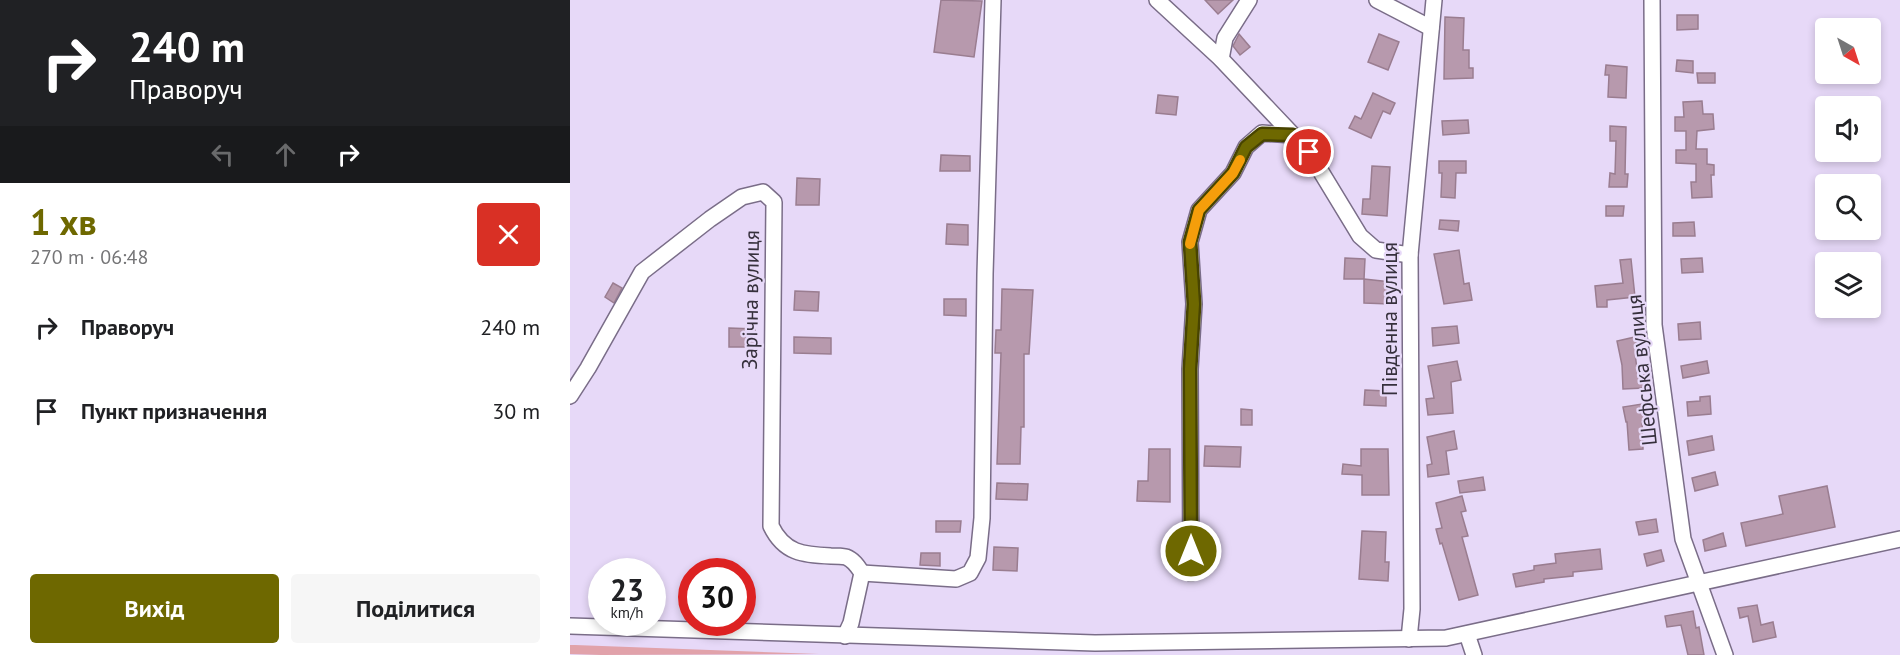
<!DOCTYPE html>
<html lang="uk">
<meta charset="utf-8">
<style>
body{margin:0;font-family:"PT Sans",sans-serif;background:#f6f6f6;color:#202124;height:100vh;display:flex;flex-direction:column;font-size:22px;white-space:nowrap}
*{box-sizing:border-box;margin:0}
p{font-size:20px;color:#757577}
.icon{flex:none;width:33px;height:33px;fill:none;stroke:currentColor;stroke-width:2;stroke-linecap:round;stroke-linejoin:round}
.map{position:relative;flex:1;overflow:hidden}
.side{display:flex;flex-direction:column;background:#fff;width:570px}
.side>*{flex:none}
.hud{background:#202124;color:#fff;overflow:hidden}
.needle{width:39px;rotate:141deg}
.buttons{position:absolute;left:1245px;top:18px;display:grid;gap:12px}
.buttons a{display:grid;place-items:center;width:66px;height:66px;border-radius:6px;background:#fff;box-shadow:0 3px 9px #0003;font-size:30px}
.speed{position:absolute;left:18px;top:558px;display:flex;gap:12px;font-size:30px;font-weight:700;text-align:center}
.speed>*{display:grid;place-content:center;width:78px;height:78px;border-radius:50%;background:#fff;box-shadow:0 3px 9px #0003;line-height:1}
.speed small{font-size:15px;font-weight:400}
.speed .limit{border:9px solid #d22;background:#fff;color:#111}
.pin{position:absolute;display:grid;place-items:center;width:51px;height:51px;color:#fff;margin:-26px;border:3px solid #fff;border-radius:50%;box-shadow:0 2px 6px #0007}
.me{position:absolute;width:66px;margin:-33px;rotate:0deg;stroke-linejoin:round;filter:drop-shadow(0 0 4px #0008)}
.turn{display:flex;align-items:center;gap:21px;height:126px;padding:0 30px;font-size:27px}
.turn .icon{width:78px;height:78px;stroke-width:2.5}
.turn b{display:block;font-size:42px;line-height:51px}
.lanes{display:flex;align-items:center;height:57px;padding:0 30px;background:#0003;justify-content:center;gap:30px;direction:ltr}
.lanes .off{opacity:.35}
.round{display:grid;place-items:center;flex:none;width:63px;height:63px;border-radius:6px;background:#f6f6f6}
.overview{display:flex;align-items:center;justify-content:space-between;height:102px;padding:0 30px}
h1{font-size:36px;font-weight:700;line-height:45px;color:#6e6800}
.primary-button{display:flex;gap:12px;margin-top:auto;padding:12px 30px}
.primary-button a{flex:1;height:69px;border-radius:6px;background:#6e6800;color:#fff;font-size:24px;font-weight:700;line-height:69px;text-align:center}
.primary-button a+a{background:#f6f6f6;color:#202124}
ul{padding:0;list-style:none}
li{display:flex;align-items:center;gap:18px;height:84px;padding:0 30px}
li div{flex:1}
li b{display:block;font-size:22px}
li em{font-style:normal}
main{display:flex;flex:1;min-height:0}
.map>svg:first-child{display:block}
.green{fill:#e1a2aa}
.building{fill:#b799ad;stroke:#9a7d90;stroke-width:1.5}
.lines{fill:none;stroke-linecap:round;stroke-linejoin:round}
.minor-casing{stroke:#7a6d88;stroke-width:18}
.minor{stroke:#fff;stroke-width:15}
.route-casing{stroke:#484400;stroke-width:15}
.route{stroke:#6e6800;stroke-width:10}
.slow{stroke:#f59e0b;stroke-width:10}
.labels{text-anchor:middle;stroke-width:4.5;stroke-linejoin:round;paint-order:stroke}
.street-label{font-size:21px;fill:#36303c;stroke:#e7d9f8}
</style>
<main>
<section class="side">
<div class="hud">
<div class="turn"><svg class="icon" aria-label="right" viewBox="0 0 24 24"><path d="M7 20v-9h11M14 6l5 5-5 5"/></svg><div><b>240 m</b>Праворуч</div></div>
<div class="lanes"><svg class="icon off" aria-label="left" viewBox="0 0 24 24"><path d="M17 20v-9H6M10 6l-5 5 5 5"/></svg><svg class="icon off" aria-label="ahead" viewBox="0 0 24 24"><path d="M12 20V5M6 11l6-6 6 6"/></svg><svg class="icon" aria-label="right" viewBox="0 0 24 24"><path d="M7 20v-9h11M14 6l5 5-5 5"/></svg></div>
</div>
<div class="overview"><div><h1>1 хв</h1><p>270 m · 06:48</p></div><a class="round" style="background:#d93025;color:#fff"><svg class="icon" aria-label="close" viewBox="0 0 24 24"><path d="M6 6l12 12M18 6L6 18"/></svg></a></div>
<ul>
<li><svg class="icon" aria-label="right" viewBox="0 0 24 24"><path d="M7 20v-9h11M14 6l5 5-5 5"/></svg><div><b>Праворуч</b></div><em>240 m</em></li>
<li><svg class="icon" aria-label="arrive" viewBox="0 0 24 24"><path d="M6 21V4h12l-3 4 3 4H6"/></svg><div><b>Пункт призначення</b></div><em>30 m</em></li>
</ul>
<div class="primary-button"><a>Вихід</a><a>Поділитися</a></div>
</section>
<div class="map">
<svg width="1330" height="655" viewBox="0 0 1330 655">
<rect width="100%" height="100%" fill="#e7d9f8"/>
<!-- green -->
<path class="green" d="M0,645H5L249,654L31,655L0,654Z"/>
<!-- building -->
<g class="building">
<path d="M371,0L412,1L404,57L364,52Z"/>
<path d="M635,0H663L648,14Z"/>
<path d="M1107,15H1128V29L1107,30Z"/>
<path d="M875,17L894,18L893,50H899V68H903V78L874,79Z"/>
<path d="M669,34L680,47L670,55L663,46Z"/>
<path d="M809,34L829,42L818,70L798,62Z"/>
<path d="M1107,60L1123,61V73L1106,71Z"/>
<path d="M1036,65L1057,67L1056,98L1038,97L1039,75H1035Z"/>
<path d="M1127,73H1145V83H1128Z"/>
<path d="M803,93L825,103L820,114L813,111L801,138L779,128L785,116L791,119Z"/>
<path d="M588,95L608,97L606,115L586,113Z"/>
<path d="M1132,101L1133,114H1143L1144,129L1127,131L1126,149H1137V164L1144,165V175H1141L1142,197L1122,198L1121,182H1126V164L1106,163V150H1116V131H1105V117H1114L1113,102Z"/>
<path d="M898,120L899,133L873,135L872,121Z"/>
<path d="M1040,126L1056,127L1055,174H1058L1057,187H1039L1040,173L1045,174L1046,141H1040Z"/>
<path d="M371,155L400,156V171H370Z"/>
<path d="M869,161H896V173H886L885,198L871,197L872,173H869Z"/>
<path d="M802,166L820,167L817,216L792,214L793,199H800Z"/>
<path d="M227,178L250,179L249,205H226Z"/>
<path d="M1036,206H1054L1053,216H1036Z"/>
<path d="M870,220L889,221L888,231L869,229Z"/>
<path d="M1124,222L1125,236H1103V223Z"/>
<path d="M377,224L398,225V245L376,244Z"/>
<path d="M889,250L894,284L899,283L902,300L874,304L864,254Z"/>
<path d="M775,258L795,259L794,279H774Z"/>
<path d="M1132,258L1133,272L1112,273L1111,259Z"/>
<path d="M1061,259L1065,297L1037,300V307H1027L1025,286L1053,283L1050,260Z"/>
<path d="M794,279L821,282L820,304L794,303Z"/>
<path d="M43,283L52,288L44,303L35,297Z"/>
<path d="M432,289L463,290L459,354H454V427H451L450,464H427L431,353H425L426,330H431Z"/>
<path d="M225,291L249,292L248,311L224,310Z"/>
<path d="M374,299H396V316L374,315Z"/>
<path d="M1130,322L1131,339L1109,340L1108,324Z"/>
<path d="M887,326L889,343L863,346L862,328Z"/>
<path d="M159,328L185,329L184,347H159Z"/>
<path d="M224,337L261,338V354L224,353Z"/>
<path d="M1065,337L1069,353L1065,354L1068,376L1074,375V388L1053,389L1052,365L1047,341Z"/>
<path d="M887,361L891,380L881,382L883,413L858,415L856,399L864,398L858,366Z"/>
<path d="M1137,361L1139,373L1113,378L1111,366Z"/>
<path d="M795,390L816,391V406L794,405Z"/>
<path d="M1140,396L1141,414L1118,416L1117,402L1130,401V397Z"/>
<path d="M1072,404L1075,419L1072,420L1073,449L1059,450L1057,422H1056L1053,407Z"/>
<path d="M671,409L682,410V425H671Z"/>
<path d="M884,431L887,449L876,451L879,474L858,477L857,465L862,464L857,437Z"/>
<path d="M1142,436L1144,450L1119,455L1117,441Z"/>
<path d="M635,446L671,447L670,467L634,466Z"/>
<path d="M579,449H600V502L567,501L568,481H578Z"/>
<path d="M791,449H818L819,495H792V475L772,474L773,464L791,466Z"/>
<path d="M1145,472L1148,485L1125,491L1122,478Z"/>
<path d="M913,477L915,490L890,493L888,481Z"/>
<path d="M427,483L458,484L457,500L426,499Z"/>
<path d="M1257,486L1265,527L1176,546L1171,523L1213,514L1209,496Z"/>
<path d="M892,496L896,511L891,512L898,536L892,537L908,595L889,600L872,543L870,544L866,529L872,528L866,503Z"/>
<path d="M1086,519L1088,532L1069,535L1066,522Z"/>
<path d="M366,521H391L390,532H366Z"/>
<path d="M792,531L816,532L815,562H819L818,581L789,579Z"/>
<path d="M1153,533L1156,546L1135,551L1133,540Z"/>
<path d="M424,547L448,548L447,571L423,570Z"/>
<path d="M1030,549L1032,569L1003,572V576L974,579V582L946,587L943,574L964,570V566L986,563L985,554Z"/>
<path d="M1091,550L1094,561L1077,566L1074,554Z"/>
<path d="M351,553H370V566L350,565Z"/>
<path d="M1187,605L1191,625L1203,622L1206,637L1183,642L1178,616L1170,618L1168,608Z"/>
<path d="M1123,611L1126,628L1129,627L1134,655H1118L1111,625L1097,627L1095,616Z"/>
</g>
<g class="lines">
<defs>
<g id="minor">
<path d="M587,0L651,59L739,152L790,236L806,250L840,255"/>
<path d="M807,0L861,28"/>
<path d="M1082,0L1084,325L1113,539L1155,655"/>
<path d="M651,59L655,38L679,0"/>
<path d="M0,396L18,368L72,272L140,219L172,197L193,192L204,202L201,526C214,553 233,555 261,556C265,556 271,556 276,557C284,560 288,567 292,573L281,623L275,636"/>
<path d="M292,573L386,579L400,573L408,558L412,518L415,274L423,0"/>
<path d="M621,573L620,369L624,304L620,242L629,210L663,173L676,147L692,133L723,135"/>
<path d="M0,626L525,643L876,638L1330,539"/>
<path d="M897,634L904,655"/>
<path d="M839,639L842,609L840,255L864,0"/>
</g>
</defs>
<!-- minor casing -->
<use href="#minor" class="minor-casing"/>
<!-- minor -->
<use href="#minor" class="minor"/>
</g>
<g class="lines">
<defs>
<path id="route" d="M621,551L620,369L624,304L620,242L629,210L663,173L676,147L692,134L723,135L739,152"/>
</defs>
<!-- route casing -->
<use href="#route" class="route-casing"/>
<!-- route -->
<use href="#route" class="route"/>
<!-- slow -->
<path class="slow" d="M620,244L629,210L663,173L670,160"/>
</g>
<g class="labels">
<!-- street labels -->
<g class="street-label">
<text transform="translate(181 300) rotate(-89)" y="7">Зарічна вулиця</text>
<text transform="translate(820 319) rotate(-90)" y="7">Південна вулиця</text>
<text transform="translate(1072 370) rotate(-96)" y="7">Шефська вулиця</text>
</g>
</g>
</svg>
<div class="buttons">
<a><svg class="needle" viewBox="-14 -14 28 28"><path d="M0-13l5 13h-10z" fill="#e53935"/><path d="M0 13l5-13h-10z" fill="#757577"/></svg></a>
<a><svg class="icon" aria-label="sound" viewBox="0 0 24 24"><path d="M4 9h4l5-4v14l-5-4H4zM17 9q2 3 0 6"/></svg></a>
<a><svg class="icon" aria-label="search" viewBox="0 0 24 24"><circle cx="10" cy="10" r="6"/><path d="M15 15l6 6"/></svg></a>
<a><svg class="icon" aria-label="layers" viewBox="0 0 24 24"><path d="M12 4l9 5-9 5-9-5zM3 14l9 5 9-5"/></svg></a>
</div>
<div class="speed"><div>23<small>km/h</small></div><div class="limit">30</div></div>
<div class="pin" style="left:739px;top:152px;background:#d93025"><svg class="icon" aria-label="arrive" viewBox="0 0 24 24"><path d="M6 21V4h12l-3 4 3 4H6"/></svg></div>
<svg class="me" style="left:621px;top:551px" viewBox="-20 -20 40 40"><circle r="17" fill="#6e6800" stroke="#fff" stroke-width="3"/><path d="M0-11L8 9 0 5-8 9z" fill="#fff"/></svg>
</div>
</main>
